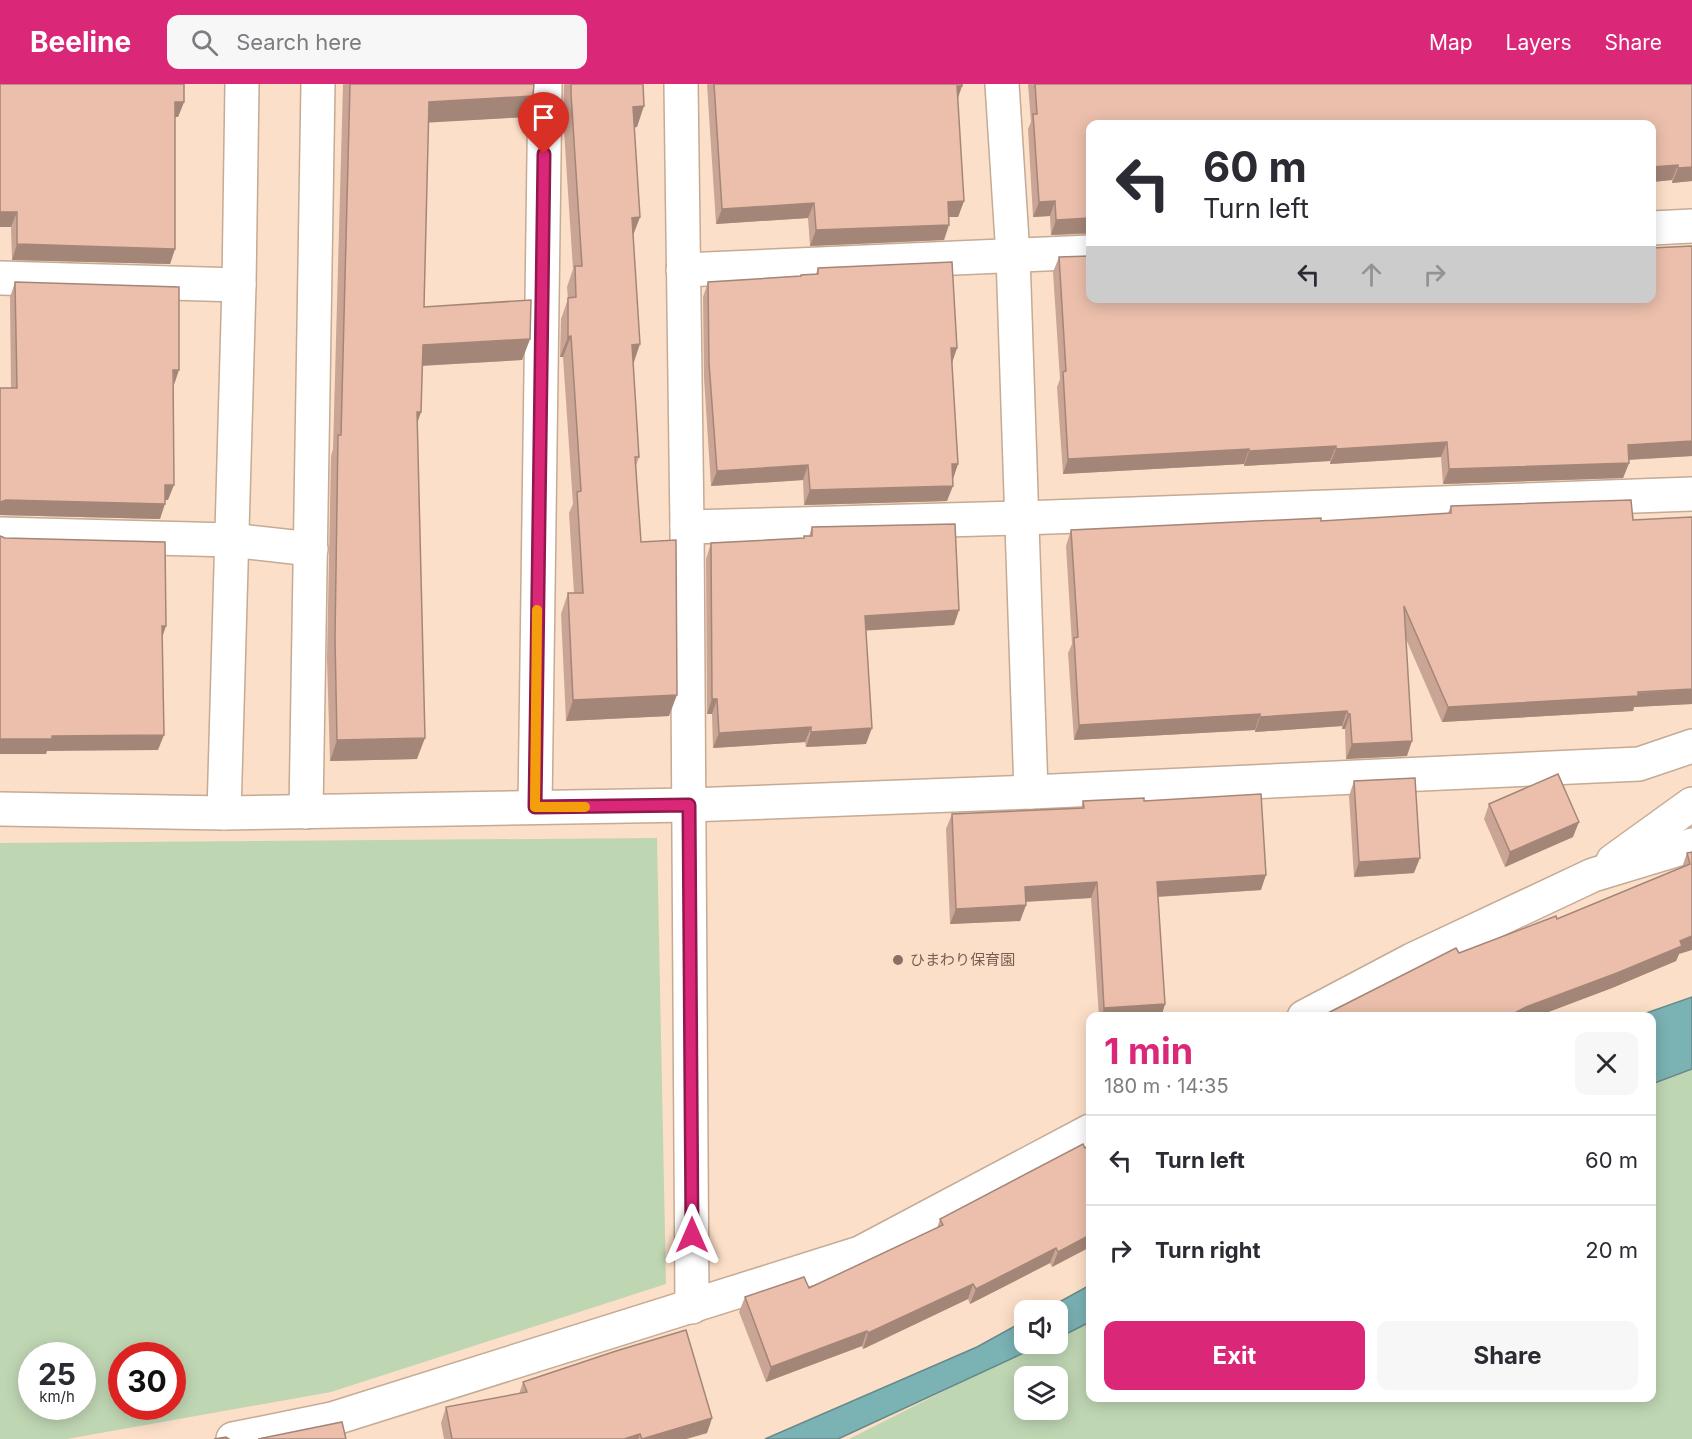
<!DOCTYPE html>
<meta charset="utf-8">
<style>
body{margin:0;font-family:Inter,"Noto Sans JP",sans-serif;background:#f7f7f7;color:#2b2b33;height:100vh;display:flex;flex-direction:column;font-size:22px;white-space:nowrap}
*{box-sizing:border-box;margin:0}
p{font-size:20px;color:#7c7c81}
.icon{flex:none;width:33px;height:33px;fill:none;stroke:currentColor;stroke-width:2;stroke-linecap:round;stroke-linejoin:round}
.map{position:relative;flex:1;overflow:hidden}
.sheet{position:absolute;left:1086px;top:928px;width:570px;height:390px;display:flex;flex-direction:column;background:#fff;border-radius:12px;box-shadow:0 3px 15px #0003}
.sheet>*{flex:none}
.top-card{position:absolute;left:1086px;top:36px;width:570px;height:183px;border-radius:12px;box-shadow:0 3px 15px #0003;background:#fff;color:#2b2b33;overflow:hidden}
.fabs{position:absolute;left:1014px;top:1216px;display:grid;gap:12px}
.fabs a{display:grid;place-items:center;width:54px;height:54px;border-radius:12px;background:#fff;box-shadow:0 3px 15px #0003;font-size:30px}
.speed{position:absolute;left:18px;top:1258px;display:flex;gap:12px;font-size:30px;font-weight:700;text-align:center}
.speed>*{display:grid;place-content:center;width:78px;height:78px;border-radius:50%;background:#fff;box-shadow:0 3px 15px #0003;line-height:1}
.speed small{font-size:15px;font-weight:400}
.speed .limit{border:9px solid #d22;background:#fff;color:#111}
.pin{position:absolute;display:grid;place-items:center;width:51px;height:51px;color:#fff;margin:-62px -26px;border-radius:50% 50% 50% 0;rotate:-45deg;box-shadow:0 0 6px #0007}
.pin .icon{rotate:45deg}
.me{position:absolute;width:66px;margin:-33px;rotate:0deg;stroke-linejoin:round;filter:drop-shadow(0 0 4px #0008)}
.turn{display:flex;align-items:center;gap:21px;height:126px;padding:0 18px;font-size:27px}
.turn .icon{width:78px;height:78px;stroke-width:2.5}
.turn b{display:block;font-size:42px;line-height:51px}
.lanes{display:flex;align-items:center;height:57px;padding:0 18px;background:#0003;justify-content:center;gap:30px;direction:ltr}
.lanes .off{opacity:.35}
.round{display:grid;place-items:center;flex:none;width:63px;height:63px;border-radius:12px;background:#f7f7f7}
.overview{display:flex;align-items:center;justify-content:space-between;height:102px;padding:0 18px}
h1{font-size:36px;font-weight:700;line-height:45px;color:#db2777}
.primary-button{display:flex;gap:12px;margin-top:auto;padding:12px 18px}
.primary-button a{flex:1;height:69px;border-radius:12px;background:#db2777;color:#fff;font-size:24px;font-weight:700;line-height:69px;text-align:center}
.primary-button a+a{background:#f7f7f7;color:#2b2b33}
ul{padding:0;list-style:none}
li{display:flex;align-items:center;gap:18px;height:90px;padding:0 18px;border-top:2px solid #e1e1e2}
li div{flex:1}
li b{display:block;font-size:22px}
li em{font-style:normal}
header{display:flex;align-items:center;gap:36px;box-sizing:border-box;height:84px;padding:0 30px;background:#db2777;color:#fff}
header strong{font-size:28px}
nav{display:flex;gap:33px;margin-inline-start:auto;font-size:21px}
.search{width:420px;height:54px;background:#f7f7f7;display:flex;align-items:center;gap:15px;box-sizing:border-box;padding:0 21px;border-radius:12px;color:#7c7c81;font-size:22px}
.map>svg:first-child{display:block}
.green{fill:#bfd6b3;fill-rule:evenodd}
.water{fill:#7bb2b4;stroke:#668a88;stroke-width:1.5}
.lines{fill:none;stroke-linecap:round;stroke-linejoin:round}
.minor-casing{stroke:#c5aa94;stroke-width:36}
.minor{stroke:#fff;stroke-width:33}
.wall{fill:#caa494}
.shaded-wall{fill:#a48678}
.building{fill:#ebbfac;stroke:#a48678;stroke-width:1.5}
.route-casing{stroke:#8e194d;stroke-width:15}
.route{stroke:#db2777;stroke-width:10}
.slow{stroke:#f59e0b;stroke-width:10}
.education-dot{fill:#8d6e63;stroke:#fcdfc8;stroke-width:2}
.labels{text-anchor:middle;stroke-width:6;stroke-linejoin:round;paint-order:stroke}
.education-label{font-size:15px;fill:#785e54;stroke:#fcdfc8;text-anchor:start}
</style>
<header>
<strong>Beeline</strong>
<div class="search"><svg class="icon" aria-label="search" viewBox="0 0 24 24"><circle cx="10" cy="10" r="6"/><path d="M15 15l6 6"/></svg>Search here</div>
<nav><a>Map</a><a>Layers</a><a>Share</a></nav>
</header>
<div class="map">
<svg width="1692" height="1355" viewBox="0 0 1692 1355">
<rect width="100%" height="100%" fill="#fcdfc8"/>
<!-- green -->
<g class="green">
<path d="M657,754L666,1200L331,1308L67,1355H0V759ZM32,1272H82V1323H32ZM122,1272H172V1323H122Z"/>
<path d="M1692,957V1355H849L1037,1260H1058V1249L1090,1233V1314H1652V973ZM1024,1293H1058V1326H1024Z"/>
</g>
<!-- water -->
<g class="water">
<path d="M1692,913V985L1652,1000V933H1635Z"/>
<path d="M1090,1201V1238L1058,1254V1227H1043Z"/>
<path d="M1024,1237V1260H1043L838,1355H765L977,1263Z"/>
</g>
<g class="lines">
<defs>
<g id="minor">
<path d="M681,0L687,443L692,1223"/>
<path d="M1002,0L1013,172L1031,708"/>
<path d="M1652,144L1692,142"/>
<path d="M683,186L1090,168"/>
<path d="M0,194L239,201"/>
<path d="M687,443L1022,434L1692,410"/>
<path d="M0,450L231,456L311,465"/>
<path d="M535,723L545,0"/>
<path d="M0,725L224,729L689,721L1031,708L1639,680L1692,662"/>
<path d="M306,728L318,0"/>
<path d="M224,729L239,201L242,0"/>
<path d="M1613,777L1692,720"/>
<path d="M1304,933L1412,876L1593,791L1692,761"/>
<path d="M233,1355L332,1335L860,1169L1090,1047"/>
</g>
</defs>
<!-- minor casing -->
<use href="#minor" class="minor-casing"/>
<!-- minor -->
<use href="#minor" class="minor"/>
</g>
<!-- wall -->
<g class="wall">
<path d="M0,0L184,18L178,33H175V165L170,180L12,176L11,143Z"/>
<path d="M343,0H534L526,33L428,38L424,223L530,255L522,276L422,282L421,328L417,338V675L330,677L327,575L331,372L333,365Z"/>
<path d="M564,0H643L637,43L634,44L640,133L633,151V280L639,373L636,382L641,458L669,632L566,637L561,530L568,509H574L569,429L573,420L563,273H560L561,235L568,215L567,203L573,185L563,31Z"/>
<path d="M707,0H962L957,15L964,117L958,133H949L944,156L810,162L808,134L716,140Z"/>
<path d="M1028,0H1692V97L1672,99V96L1652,98V40H1090V150L1051,151L1050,132L1033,133L1028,45L1031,38Z"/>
<path d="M1692,162V372L1629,376V379L1623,394L1443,400L1441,373L1330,380V377L1244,382V380L1063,390L1057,303L1060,295L1053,188L1059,173L1090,214Z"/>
<path d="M818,184L957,264L952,278L958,380L952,395L947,417L804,421L803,396L711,402L704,294L703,213L708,198L801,192L816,190Z"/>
<path d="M15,198L173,301L168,416H165L160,435L0,431L11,304L10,213Z"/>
<path d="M1451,422L1633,436L1692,433V620L1634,623L1633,627L1442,638L1406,555L1407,672L1346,675L1345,645H1342V642L1255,648V646L1074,656L1068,569L1072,560L1066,462L1071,446L1321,437L1448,429Z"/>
<path d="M812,443L959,526L954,541L866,546V660L806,663L805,658L713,664L712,630H707L706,475L711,459L804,454L809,452Z"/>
<path d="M1354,697L1414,789L1354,793L1349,712Z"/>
<path d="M1083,717H1144L1261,806L1158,813L1165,920L1161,933H1099L1091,814L1026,818V821L1020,837L950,840L946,745L952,730L1081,724Z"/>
<path d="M1489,720L1573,753L1505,783L1484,735Z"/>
<path d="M1692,768L1679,870L1676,877L1612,904L1535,933H1320L1459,869L1557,835L1682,783L1687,769Z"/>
<path d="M940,1135L1090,1163L1052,1183L1050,1179L970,1220L968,1215L863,1265L862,1262L766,1298L739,1228L745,1213L809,1204L937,1144Z"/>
<path d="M523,1298L712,1334L707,1349L686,1355H444L441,1339L446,1323L519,1310Z"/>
</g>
<!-- shaded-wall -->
<g class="shaded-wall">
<path d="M957,2H962L957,17Z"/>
<path d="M533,12L526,33L421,39L429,18Z"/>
<path d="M175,18H184L178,33H169Z"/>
<path d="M644,22L637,43L625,44L633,23Z"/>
<path d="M1678,81L1672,96L1652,98V83Z"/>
<path d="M1692,83V97L1672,99L1678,84Z"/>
<path d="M964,117L958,133H942L948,118Z"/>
<path d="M1055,117L1050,132L1033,133L1039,118Z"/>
<path d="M814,119L808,134L716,140L722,125Z"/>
<path d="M0,128H17L11,143H0Z"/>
<path d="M640,133L632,154V134Z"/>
<path d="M1090,134V146L1089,149L1051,151L1056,136Z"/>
<path d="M949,141L944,156L810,162L816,146Z"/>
<path d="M17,160L175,165L170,180L12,176Z"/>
<path d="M571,252L563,273H560L568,253Z"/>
<path d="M530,255L522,276L415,282L423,261Z"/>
<path d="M640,260L633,281L632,261Z"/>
<path d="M951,264H957L952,279Z"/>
<path d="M173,286H179L174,301Z"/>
<path d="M417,328H421L414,349Z"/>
<path d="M1692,357V372L1622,376L1628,361Z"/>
<path d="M1447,358L1441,373L1330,380L1336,365Z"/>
<path d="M1336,362L1330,377L1244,382L1249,367Z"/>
<path d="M1249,365L1244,380L1063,390L1068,375Z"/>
<path d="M1629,379L1623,394L1443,400L1449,385Z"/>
<path d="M952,380H958L953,395H946Z"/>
<path d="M808,381L803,396L711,402L717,387Z"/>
<path d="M165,401H174L168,416H159Z"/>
<path d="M953,402L947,417L804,421L810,406Z"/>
<path d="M6,416L165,420L160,435L0,431V418Z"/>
<path d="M959,526L954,541L859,547L865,532Z"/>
<path d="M162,542H166L161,557Z"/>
<path d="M1692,605V620L1634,623L1633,627L1442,638L1448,623Z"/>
<path d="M677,611L669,632L566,637L573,616Z"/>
<path d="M712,615H717L712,630H707Z"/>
<path d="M1347,627L1342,642L1255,648L1260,633Z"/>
<path d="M1260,630L1255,646L1074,656L1079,641Z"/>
<path d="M1348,630H1350L1345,645H1342Z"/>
<path d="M811,643L805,658L713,664L719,649Z"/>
<path d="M872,644L866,660L806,663L811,648Z"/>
<path d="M164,651L158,666L47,667L46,670H0V655L52,652Z"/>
<path d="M425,654L417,675L330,677L337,656Z"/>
<path d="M1412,657L1407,672L1346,675L1352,660Z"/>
<path d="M1579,738L1573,753L1505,783L1510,768Z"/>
<path d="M1420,774L1414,789L1354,793L1359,778Z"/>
<path d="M1266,791L1261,806L1152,813L1157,798Z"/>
<path d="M1097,798L1091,814L1019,818L1025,803Z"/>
<path d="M1026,821L1020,837L950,840L956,825Z"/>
<path d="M1692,852V866L1679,870L1676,877L1612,904L1535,933H1507L1526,923L1680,857Z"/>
<path d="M1165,920L1161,933H1101L1104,924Z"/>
<path d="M1090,1151V1163L1052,1183L1058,1168Z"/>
<path d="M1056,1164L1050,1179L970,1220L976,1205Z"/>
<path d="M973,1200L968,1215L863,1265L868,1249Z"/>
<path d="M867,1247L862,1262L766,1298L771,1283Z"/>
<path d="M712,1334L707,1349L686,1355H642Z"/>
<path d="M640,1350L638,1355H624Z"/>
</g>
<!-- building -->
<g class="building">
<path d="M0,0H184V18H175V165L17,160V128H0Z"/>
<path d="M350,0H534L533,12L429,18L424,223L531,216L530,255L423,261L421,328H417L425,654L337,656L335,554L338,351H341Z"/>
<path d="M571,0H643L644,22L633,23L640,133L632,134L640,260L632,261L639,373H635L641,458L676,456L677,611L573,616L568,509H583L577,408L581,407L571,252L568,253V214L576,213L575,182H582L571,10Z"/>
<path d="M714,0H962V2H957L964,117L948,118L949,141L816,146L814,119L722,125Z"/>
<path d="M1035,0H1692V83L1678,84V81L1652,83V40H1090V134L1056,136L1055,117L1039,118L1033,30H1037Z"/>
<path d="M1692,162V357L1628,361L1629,379L1449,385L1447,358L1336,365V362L1249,367V365L1068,375L1063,288L1066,287L1059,173L1090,172V214H1652V164Z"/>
<path d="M952,178L957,264H951L958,380H952L953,402L810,406L808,381L717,387L709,279L708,198L801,192V191L818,190V184Z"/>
<path d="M15,198L179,203V286H173L174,401H165V420L6,416L0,418V304H17Z"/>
<path d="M1631,416L1633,436L1692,433V605L1638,608V612L1448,623L1404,522L1412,657L1352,660L1350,630H1348L1347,627L1260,633V630L1079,641L1074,554L1078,553L1071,446L1321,434V437L1451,429V422Z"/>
<path d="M955,440L959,526L865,532L872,644L811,648V643L719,649L717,615H712L711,459L804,454V452H812V443Z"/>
<path d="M0,452L5,454L165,458L166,542H162L164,651L52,652V655H0Z"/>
<path d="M1558,690L1579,738L1510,768L1489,720Z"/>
<path d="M1415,694L1420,774L1359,778L1354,697Z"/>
<path d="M1261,710L1266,791L1157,798L1165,920L1104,924L1097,798L1025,803L1026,821L956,825L952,730L1084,724L1083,717L1144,714V717Z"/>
<path d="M1692,768V852L1680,857L1682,862L1617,889L1526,923L1507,933H1320L1456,864L1459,869L1556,832L1557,835L1690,780L1687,769Z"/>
<path d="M1083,1060L1085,1064L1090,1061V1151L1058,1168L1056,1164L976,1205L973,1200L868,1249L867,1247L771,1283L745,1213L804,1193L809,1204L943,1141L940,1135Z"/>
<path d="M686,1246L712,1334L642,1355L640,1350L624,1355H452L446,1323L527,1308L523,1298L616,1267Z"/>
<path d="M342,1338L346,1355H258Z"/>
<path d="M226,1353L229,1355H214Z"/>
</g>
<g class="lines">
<defs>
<path id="route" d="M544,70L535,723L689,721L692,1151"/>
</defs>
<!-- route casing -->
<use href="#route" class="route-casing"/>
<!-- route -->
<use href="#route" class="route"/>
<!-- slow -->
<path class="slow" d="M537,526L535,723H585"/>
</g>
<!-- markers -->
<circle class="education-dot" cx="898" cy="876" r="6"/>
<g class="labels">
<!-- education labels -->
<g class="education-label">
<text x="910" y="881">ひまわり保育園</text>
</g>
</g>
</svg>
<div class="fabs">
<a><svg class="icon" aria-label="sound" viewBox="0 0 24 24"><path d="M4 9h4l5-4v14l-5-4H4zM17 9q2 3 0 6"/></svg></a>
<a><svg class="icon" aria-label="layers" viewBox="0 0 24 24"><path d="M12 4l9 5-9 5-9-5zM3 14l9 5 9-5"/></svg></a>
</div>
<div class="speed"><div>25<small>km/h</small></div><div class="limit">30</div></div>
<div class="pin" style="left:544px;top:70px;background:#d93025"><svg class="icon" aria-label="arrive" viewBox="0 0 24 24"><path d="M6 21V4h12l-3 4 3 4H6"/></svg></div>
<svg class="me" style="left:692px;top:1151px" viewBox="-20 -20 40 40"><path d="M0-17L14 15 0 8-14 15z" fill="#db2777" stroke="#fff" stroke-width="4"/></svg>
<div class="top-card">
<div class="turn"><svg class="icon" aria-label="left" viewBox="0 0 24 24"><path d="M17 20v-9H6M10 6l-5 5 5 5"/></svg><div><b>60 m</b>Turn left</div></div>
<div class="lanes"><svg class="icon" aria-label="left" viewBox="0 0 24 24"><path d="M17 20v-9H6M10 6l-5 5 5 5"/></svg><svg class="icon off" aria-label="ahead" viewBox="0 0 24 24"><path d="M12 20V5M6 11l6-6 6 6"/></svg><svg class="icon off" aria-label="right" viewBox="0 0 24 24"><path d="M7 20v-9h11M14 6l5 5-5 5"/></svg></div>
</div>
<section class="sheet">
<div class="overview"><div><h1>1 min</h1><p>180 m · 14:35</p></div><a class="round"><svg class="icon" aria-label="close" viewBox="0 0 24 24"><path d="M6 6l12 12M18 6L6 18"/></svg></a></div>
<ul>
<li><svg class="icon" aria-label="left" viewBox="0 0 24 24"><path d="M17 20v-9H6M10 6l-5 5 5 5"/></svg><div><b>Turn left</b></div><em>60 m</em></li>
<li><svg class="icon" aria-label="right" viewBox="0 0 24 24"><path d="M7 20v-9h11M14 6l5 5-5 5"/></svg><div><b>Turn right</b></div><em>20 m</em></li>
</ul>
<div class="primary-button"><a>Exit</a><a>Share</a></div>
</section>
</div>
